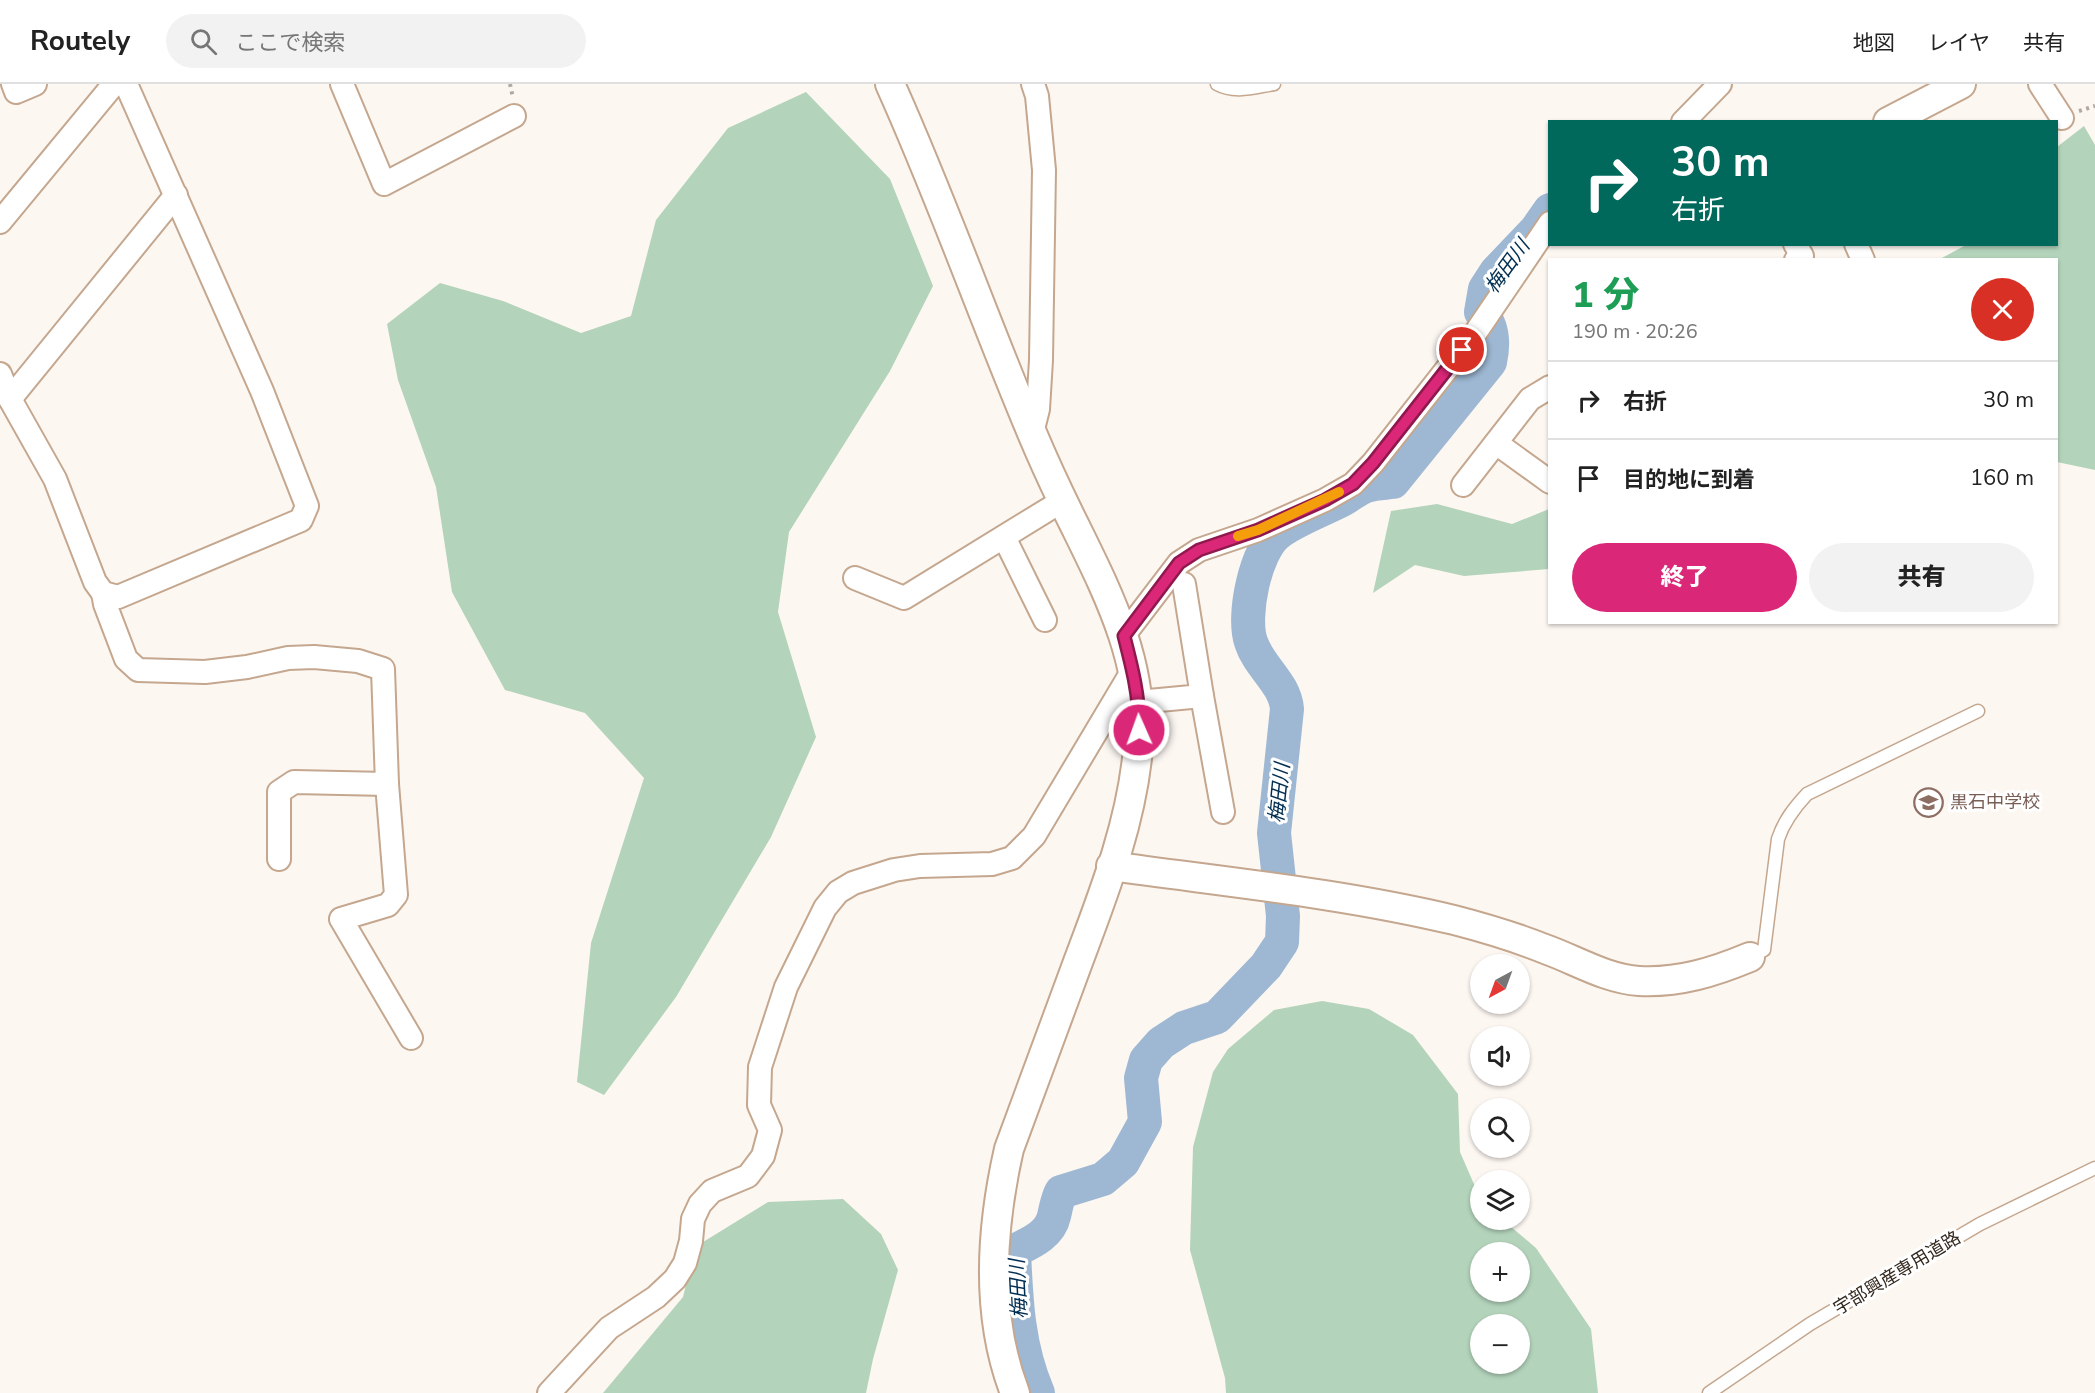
<!DOCTYPE html>
<html lang="ja">
<meta charset="utf-8">
<style>
body{margin:0;font-family:"Nunito Sans","Noto Sans JP",sans-serif;background:#f2f2f2;color:#222;height:100vh;display:flex;flex-direction:column;font-size:22px;white-space:nowrap}
*{box-sizing:border-box;margin:0}
p{font-size:20px;color:#767676}
.icon{flex:none;width:33px;height:33px;fill:none;stroke:currentColor;stroke-width:2;stroke-linecap:round;stroke-linejoin:round}
.map{position:relative;flex:1;overflow:hidden}
.drawer{position:absolute;left:1548px;top:174px;width:510px;height:366px;display:flex;flex-direction:column;background:#fff;border-radius:0px;box-shadow:0 2px 4px #0004}
.drawer>*{flex:none}
.hud{position:absolute;left:1548px;top:36px;width:510px;height:126px;border-radius:0px;box-shadow:0 2px 4px #0004;background:#00695c;color:#fff;overflow:hidden}
.needle{width:39px;rotate:221deg}
.buttons{position:absolute;left:1470px;top:870px;display:grid;gap:12px}
.buttons a{display:grid;place-items:center;width:60px;height:60px;border-radius:50%;background:#fff;box-shadow:0 2px 4px #0004;font-size:30px}
.pin{position:absolute;display:grid;place-items:center;width:51px;height:51px;color:#fff;margin:-26px;border:3px solid #fff;border-radius:50%;box-shadow:0 2px 6px #0007}
.me{position:absolute;width:66px;margin:-33px;rotate:358deg;stroke-linejoin:round;filter:drop-shadow(0 0 4px #0008)}
.turn{display:flex;align-items:center;gap:21px;height:126px;padding:0 24px;font-size:27px}
.turn .icon{width:78px;height:78px;stroke-width:2.5}
.turn b{display:block;font-size:42px;line-height:51px}
.round{display:grid;place-items:center;flex:none;width:63px;height:63px;border-radius:32px;background:#f2f2f2}
.headline{display:flex;align-items:center;justify-content:space-between;height:102px;padding:0 24px}
h1{font-size:36px;font-weight:800;line-height:45px;color:#1e9e55}
.button{display:flex;gap:12px;margin-top:auto;padding:12px 24px}
.button a{flex:1;height:69px;border-radius:36px;background:#db2777;color:#fff;font-size:24px;font-weight:800;line-height:69px;text-align:center}
.button a+a{background:#f2f2f2;color:#222}
ul{padding:0;list-style:none}
li{display:flex;align-items:center;gap:18px;height:78px;padding:0 24px;border-top:2px solid #e0e0e0}
li div{flex:1}
li b{display:block;font-size:22px}
li em{font-style:normal}
header{display:flex;align-items:center;gap:36px;box-sizing:border-box;height:84px;padding:0 30px;background:#fff;border-bottom:2px solid #e0e0e0}
header strong{font-size:28px}
nav{display:flex;gap:33px;margin-inline-start:auto;font-size:21px}
.search{width:420px;height:54px;background:#f2f2f2;display:flex;align-items:center;gap:15px;box-sizing:border-box;padding:0 21px;border-radius:33px;color:#767676;font-size:22px}
.map>svg:first-child{display:block}
.forest{fill:#b3d3bb;fill-rule:evenodd}
.lines{fill:none;stroke-linecap:round;stroke-linejoin:round}
.river{stroke:#9eb8d3;stroke-width:34}
.service-casing{stroke:#c4a78e;stroke-width:15}
.minor-casing{stroke:#c4a78e;stroke-width:26}
.tertiary-casing{stroke:#c4a78e;stroke-width:32}
.path{stroke:#b0a8a1;stroke-width:4;stroke-dasharray:3 4.5;stroke-linecap:butt}
.service{stroke:#fff;stroke-width:12}
.minor{stroke:#fff;stroke-width:22}
.tertiary{stroke:#fff;stroke-width:28}
.route-casing{stroke:#8e194d;stroke-width:15}
.route{stroke:#db2777;stroke-width:10}
.slow{stroke:#f59e0b;stroke-width:10}
.labels{text-anchor:middle;stroke-width:6;stroke-linejoin:round;paint-order:stroke}
.education-label{font-size:18px;fill:#785e54;stroke:#fff;text-anchor:start}
.street-label{font-size:18px;fill:#33281e;stroke:#fff}
.water-label{font-size:20px;font-style:italic;fill:#012e51;stroke:#fff}
</style>
<header>
<strong>Routely</strong>
<div class="search"><svg class="icon" aria-label="search" viewBox="0 0 24 24"><circle cx="10" cy="10" r="6"/><path d="M15 15l6 6"/></svg>ここで検索</div>
<nav><a>地図</a><a>レイヤ</a><a>共有</a></nav>
</header>
<div class="map">
<svg width="2095" height="1309" viewBox="0 0 2095 1309">
<rect width="100%" height="100%" fill="#fdf7f2"/>
<!-- forest -->
<g class="forest">
<path d="M806,8L890,95L933,202L890,287L789,448L778,528L816,653L771,753L676,913L604,1011L577,998L591,859L644,694L585,629L505,606L452,508L436,403L398,296L387,240L440,199L503,217L581,249L631,232L656,136L728,44Z"/>
<path d="M2084,42L2095,61V386L2057,378L2056,176L1940,175L1966,161L2056,160L2057,63Z"/>
<path d="M1437,420L1512,440L1549,425V485L1464,492L1415,481L1373,509L1391,427Z"/>
<path d="M1322,917L1369,925L1413,951L1458,1010L1460,1068L1480,1114V1136H1503L1536,1164L1591,1245L1598,1309H1226L1225,1294L1190,1166L1193,1063L1213,988L1228,965L1274,926ZM1480,1168H1520V1208H1480ZM1480,1240H1520V1280H1480Z"/>
<path d="M843,1115L881,1150L898,1186L873,1275L866,1309H603L683,1213L695,1163L768,1118Z"/>
</g>
<g class="lines">
<!-- river -->
<path class="river" d="M1038,1309C1018,1263 1016,1216 1014,1167C1030,1159 1050,1151 1054,1132C1056,1124 1057,1116 1061,1108L1103,1095L1123,1078L1145,1038L1141,994L1146,976L1161,959L1184,944L1217,933L1266,882L1282,858L1283,832L1274,749L1287,625C1285,599 1259,583 1251,558C1242,532 1255,468 1277,450C1293,437 1323,426 1342,416C1350,412 1357,405 1366,402C1374,399 1385,399 1393,398L1490,278C1494,260 1493,242 1481,228L1485,205L1496,188L1536,146L1550,126"/>
<defs>
<g id="service">
<path d="M1217,0C1235,10 1255,3 1274,0"/>
<path d="M1750,873L1764,866L1778,755C1784,737 1794,724 1807,710L1978,627"/>
<path d="M1709,1309L1810,1240L1980,1140L2095,1084"/>
</g>
<g id="minor">
<path d="M13,0L16,8L35,0"/>
<path d="M342,0L384,100L514,32"/>
<path d="M2040,0L2062,34"/>
<path d="M1683,38L1720,0"/>
<path d="M0,138L114,0"/>
<path d="M1795,160L1802,172L1796,176"/>
<path d="M1856,160L1863,176"/>
<path d="M0,290L10,315L55,395L95,498L103,509L118,513L301,436L307,422L262,307L126,0"/>
<path d="M10,315L176,111"/>
<path d="M1032,349L1038,325L1041,276L1044,86L1037,12L1033,0"/>
<path d="M1496,359L1550,398"/>
<path d="M1463,401L1530,315L1550,303"/>
<path d="M1004,453L1045,536"/>
<path d="M855,494L904,514L1062,417"/>
<path d="M103,509L105,520L126,575L138,586L205,588L247,583L288,574L314,573L358,577L383,585L387,700L396,811L388,821L341,835L411,954"/>
<path d="M1124,551L1179,479L1199,466L1258,446L1325,416L1353,400L1373,379L1476,248L1550,139"/>
<path d="M1202,612L1223,728"/>
<path d="M1138,618L1202,612L1184,500"/>
<path d="M279,775V708L294,698L387,700"/>
<path d="M549,1309L609,1244L656,1213L675,1195L685,1179L691,1157L693,1135L700,1120L712,1107L748,1092L763,1072L770,1046L759,1021L760,983L786,903L825,824L838,808L853,799L894,786L920,782L992,780L1012,774L1034,752L1133,586"/>
</g>
<g id="tertiary">
<path d="M890,0C942,115 983,233 1032,349C1045,380 1060,412 1075,442C1110,513 1145,582 1138,664C1132,737 1104,809 1078,878C1055,940 1032,1002 1009,1065C991,1144 985,1232 1015,1309"/>
<path d="M1888,38L1961,0"/>
<path d="M1111,782C1225,798 1341,809 1454,836C1485,844 1515,853 1545,865C1576,876 1606,895 1639,897C1679,899 1714,888 1750,873"/>
</g>
</defs>
<!-- service casing -->
<use href="#service" class="service-casing"/>
<!-- minor casing -->
<use href="#minor" class="minor-casing"/>
<!-- tertiary casing -->
<use href="#tertiary" class="tertiary-casing"/>
<!-- path -->
<g class="path">
<path d="M510,0L513,14"/>
<path d="M2079,27L2095,22"/>
</g>
<!-- service -->
<use href="#service" class="service"/>
<!-- minor -->
<use href="#minor" class="minor"/>
<!-- tertiary -->
<use href="#tertiary" class="tertiary"/>
</g>
<g class="lines">
<defs>
<path id="route" d="M1139,646C1140,614 1132,583 1124,552L1179,479L1199,466L1258,446L1325,416L1353,400L1373,379L1462,266"/>
</defs>
<!-- route casing -->
<use href="#route" class="route-casing"/>
<!-- route -->
<use href="#route" class="route"/>
<!-- slow -->
<path class="slow" d="M1238,452L1258,446L1339,408"/>
</g>
<!-- icons -->
<defs>
<symbol id="school-ring" viewBox="-11 -11 22 22"><circle r="9.5" fill="#fff" stroke="#8d6e63" stroke-width="1.5"/><path d="M0-5L7-2L0 1L-7-2ZM-4 1L0 2.5L4 1V4Q0 6-4 4Z" fill="#8d6e63"/></symbol>
</defs>
<g fill-rule="evenodd">
<use href="#school-ring" x="1912" y="702" width="33" height="33"/>
</g>
<g class="labels">
<!-- education labels -->
<g class="education-label">
<text x="1950" y="724">黒石中学校</text>
</g>
<!-- street labels -->
<g class="street-label">
<text transform="translate(1897 1189) rotate(-31)" y="6">宇部興産専用道路</text>
</g>
<!-- water labels -->
<g class="water-label">
<text transform="translate(1507 182) rotate(-54)" y="7">梅田川</text>
<text transform="translate(1279 709) rotate(-84)" y="7">梅田川</text>
<text transform="translate(1018 1205) rotate(-93)" y="7">梅田川</text>
</g>
</g>
</svg>
<div class="buttons">
<a><svg class="needle" viewBox="-14 -14 28 28"><path d="M0-13l5 13h-10z" fill="#e53935"/><path d="M0 13l5-13h-10z" fill="#767676"/></svg></a>
<a><svg class="icon" aria-label="sound" viewBox="0 0 24 24"><path d="M4 9h4l5-4v14l-5-4H4zM17 9q2 3 0 6"/></svg></a>
<a><svg class="icon" aria-label="search" viewBox="0 0 24 24"><circle cx="10" cy="10" r="6"/><path d="M15 15l6 6"/></svg></a>
<a><svg class="icon" aria-label="layers" viewBox="0 0 24 24"><path d="M12 4l9 5-9 5-9-5zM3 14l9 5 9-5"/></svg></a>
<a>+</a>
<a>−</a>
</div>
<div class="pin" style="left:1462px;top:266px;background:#d93025"><svg class="icon" aria-label="arrive" viewBox="0 0 24 24"><path d="M6 21V4h12l-3 4 3 4H6"/></svg></div>
<svg class="me" style="left:1139px;top:646px" viewBox="-20 -20 40 40"><circle r="17" fill="#db2777" stroke="#fff" stroke-width="3"/><path d="M0-11L8 9 0 5-8 9z" fill="#fff"/></svg>
<div class="hud">
<div class="turn"><svg class="icon" aria-label="right" viewBox="0 0 24 24"><path d="M7 20v-9h11M14 6l5 5-5 5"/></svg><div><b>30 m</b>右折</div></div>
</div>
<section class="drawer">
<div class="headline"><div><h1>1 分</h1><p>190 m · 20:26</p></div><a class="round" style="background:#d93025;color:#fff"><svg class="icon" aria-label="close" viewBox="0 0 24 24"><path d="M6 6l12 12M18 6L6 18"/></svg></a></div>
<ul>
<li><svg class="icon" aria-label="right" viewBox="0 0 24 24"><path d="M7 20v-9h11M14 6l5 5-5 5"/></svg><div><b>右折</b></div><em>30 m</em></li>
<li><svg class="icon" aria-label="arrive" viewBox="0 0 24 24"><path d="M6 21V4h12l-3 4 3 4H6"/></svg><div><b>目的地に到着</b></div><em>160 m</em></li>
</ul>
<div class="button"><a>終了</a><a>共有</a></div>
</section>
</div>
